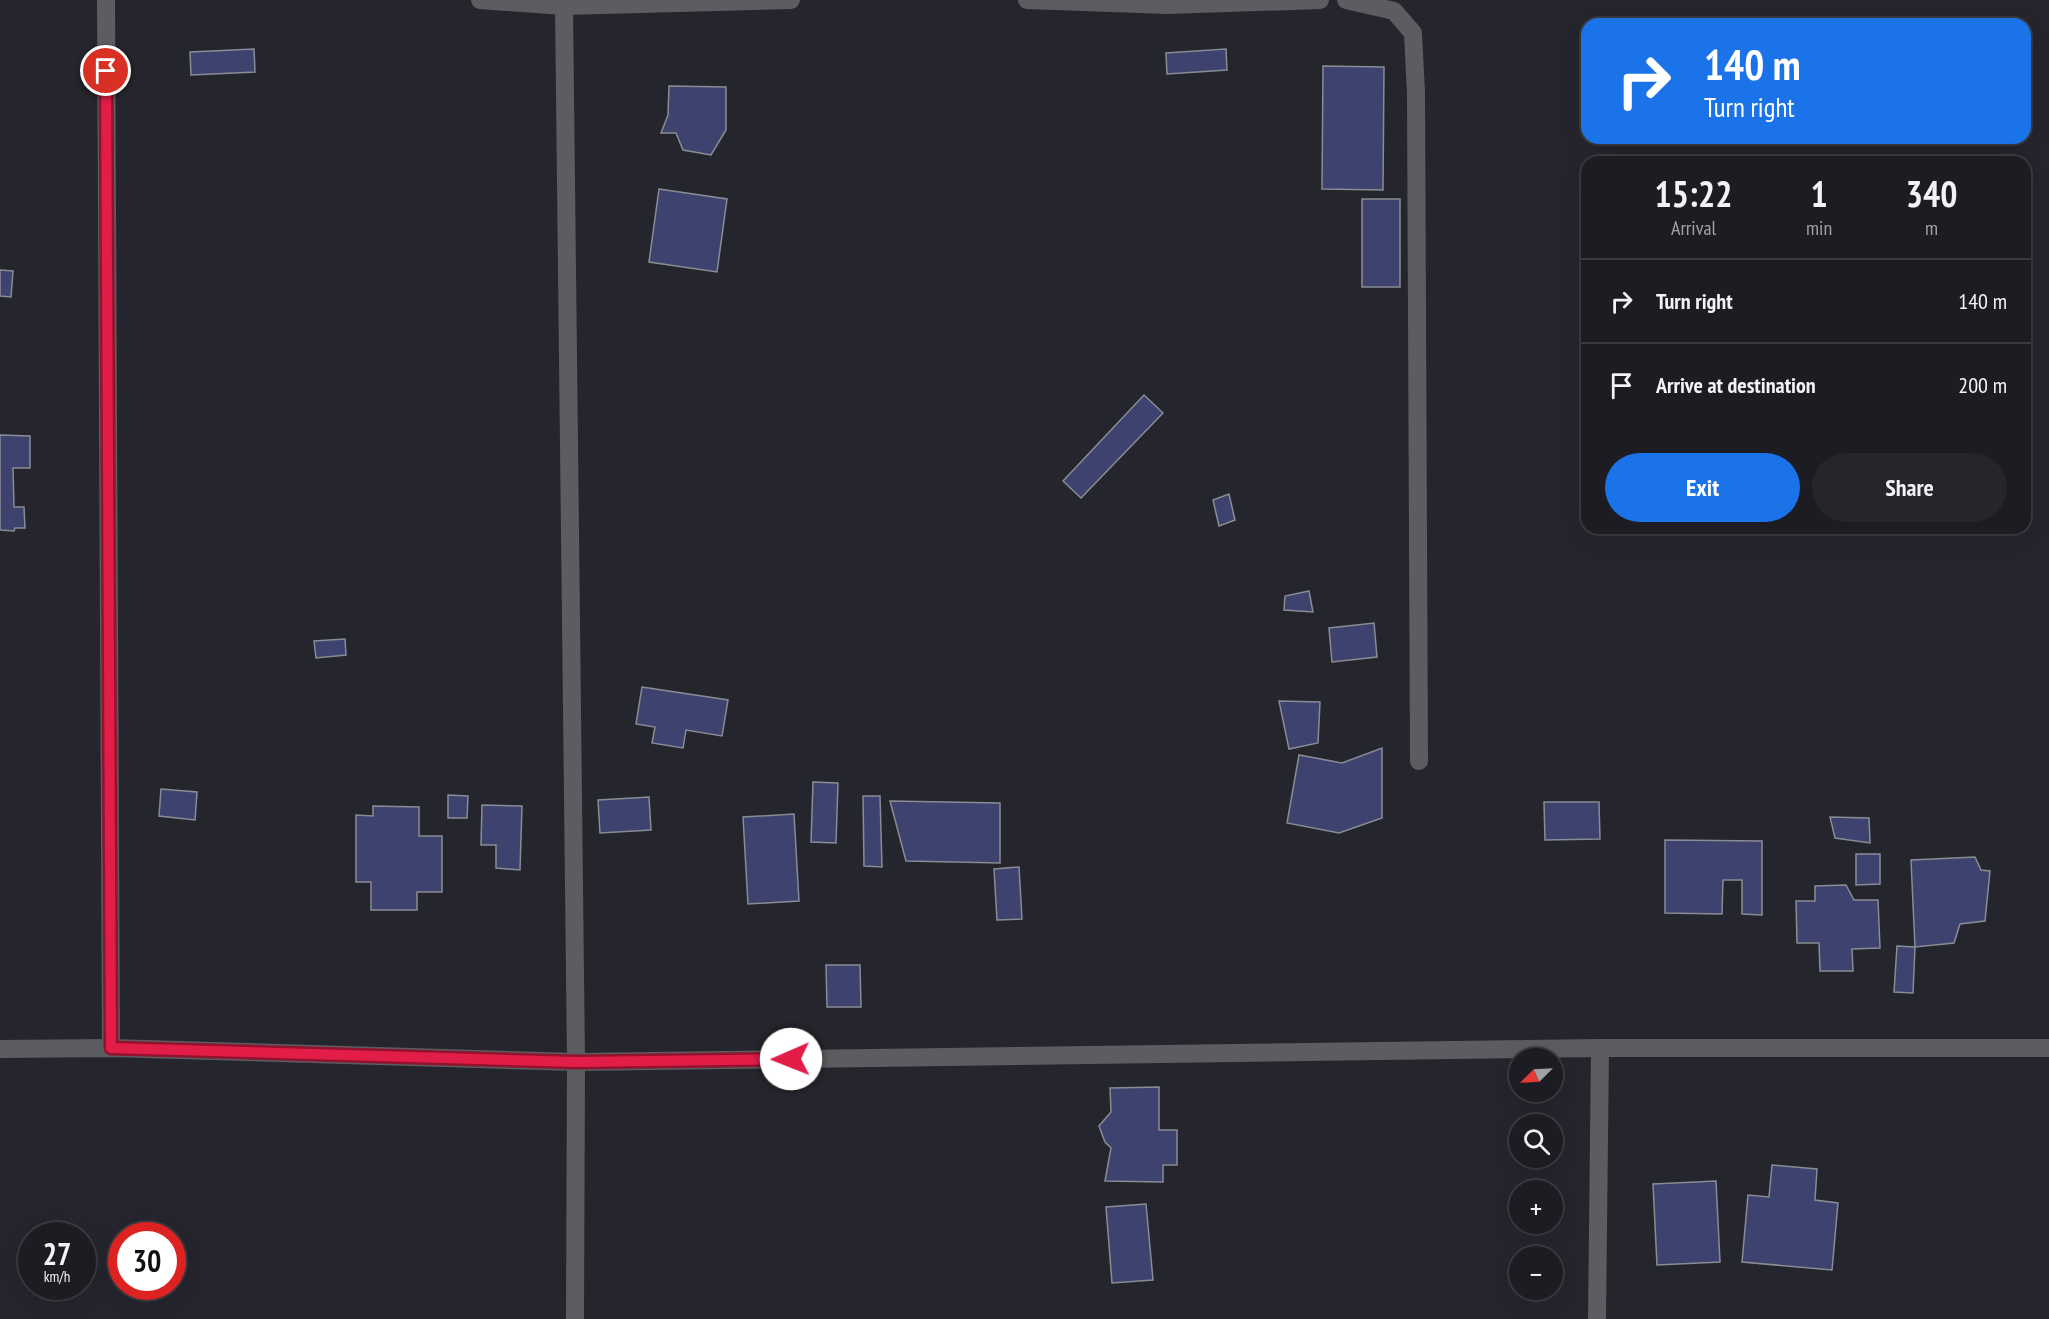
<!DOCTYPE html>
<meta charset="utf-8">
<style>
body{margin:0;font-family:"PT Sans Narrow",sans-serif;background:#25252a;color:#f1f3f6;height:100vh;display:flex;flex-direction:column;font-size:22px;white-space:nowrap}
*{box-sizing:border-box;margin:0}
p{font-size:20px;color:#a0a1a5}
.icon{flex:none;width:33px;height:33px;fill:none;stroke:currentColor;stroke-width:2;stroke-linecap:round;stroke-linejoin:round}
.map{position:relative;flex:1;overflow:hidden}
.panel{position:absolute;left:1581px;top:156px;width:450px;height:378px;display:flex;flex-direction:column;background:#1c1c22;border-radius:18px;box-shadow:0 6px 24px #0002,0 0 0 2px #3a3a40}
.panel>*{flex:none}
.guide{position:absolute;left:1581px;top:18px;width:450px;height:126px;border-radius:18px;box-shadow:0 6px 24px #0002,0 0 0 2px #3a3a40;background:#1a73e8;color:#fff;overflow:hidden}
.needle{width:39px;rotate:246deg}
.fabs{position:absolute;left:1509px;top:1048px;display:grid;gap:12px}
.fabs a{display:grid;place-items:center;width:54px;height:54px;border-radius:50%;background:#1c1c22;box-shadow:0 6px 24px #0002,0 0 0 2px #3a3a40;font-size:30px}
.speed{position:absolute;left:18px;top:1222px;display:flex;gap:12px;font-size:30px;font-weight:700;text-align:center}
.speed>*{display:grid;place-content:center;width:78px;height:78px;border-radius:50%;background:#1c1c22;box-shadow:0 6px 24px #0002,0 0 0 2px #3a3a40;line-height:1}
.speed small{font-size:15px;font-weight:400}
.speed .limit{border:9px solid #d22;background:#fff;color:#111}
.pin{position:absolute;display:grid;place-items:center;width:51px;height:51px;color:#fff;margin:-26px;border:3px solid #fff;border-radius:50%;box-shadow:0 2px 6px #0007}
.me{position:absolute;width:66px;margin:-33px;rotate:269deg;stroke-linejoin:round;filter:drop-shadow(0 0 4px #0008)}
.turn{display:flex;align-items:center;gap:21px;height:126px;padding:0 24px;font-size:27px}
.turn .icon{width:78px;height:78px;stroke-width:2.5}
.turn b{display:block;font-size:42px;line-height:51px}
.eta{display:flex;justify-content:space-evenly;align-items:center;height:102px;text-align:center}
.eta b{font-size:36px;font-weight:700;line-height:42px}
.cta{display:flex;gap:12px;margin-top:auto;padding:12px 24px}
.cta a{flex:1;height:69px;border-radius:36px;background:#1a73e8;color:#fff;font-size:24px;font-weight:700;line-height:69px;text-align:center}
.cta a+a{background:#25252a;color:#f1f3f6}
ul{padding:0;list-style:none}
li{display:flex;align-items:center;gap:18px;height:84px;padding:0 24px;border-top:2px solid #3a3a40}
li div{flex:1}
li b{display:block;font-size:22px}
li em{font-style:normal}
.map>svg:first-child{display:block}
.building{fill:#3d426f;stroke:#8a8c94;stroke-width:1.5}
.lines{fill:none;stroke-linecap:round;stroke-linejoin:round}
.street{stroke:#5c5d60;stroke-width:18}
.route-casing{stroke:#92132f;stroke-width:15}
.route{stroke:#e11d48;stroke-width:10}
</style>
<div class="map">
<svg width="2049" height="1319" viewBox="0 0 2049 1319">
<rect width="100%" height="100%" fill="#25262d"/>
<!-- building -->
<g class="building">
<path d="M254,49L255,72L191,75L190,52Z"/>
<path d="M1226,49L1227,70L1167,74L1166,53Z"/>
<path d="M1323,66L1384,67L1383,190L1322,189Z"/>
<path d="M669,86L726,87V130L711,155L683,150L676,133H661L668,115Z"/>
<path d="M659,189L727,199L717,272L649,262Z"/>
<rect x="1362" y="199" width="38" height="88"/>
<path d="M0,270L13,271L11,297L0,296Z"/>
<path d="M1144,395L1163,413L1081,498L1063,481Z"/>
<path d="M0,435L30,436V468H13L14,507H24L25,528H15L14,531L0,530Z"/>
<path d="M1229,494L1235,520L1219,526L1213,500Z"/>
<path d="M1309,591L1313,612L1284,610L1285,596Z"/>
<path d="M1374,623L1377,657L1332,662L1329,628Z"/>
<path d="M345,639L346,655L316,658L314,641Z"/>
<path d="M642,687L728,700L722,736L686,730L683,748L652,743L655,727L636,724Z"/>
<path d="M1279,701L1320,702L1318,743L1289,749Z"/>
<path d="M1382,748V818L1339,833L1287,823L1299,755L1342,763Z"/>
<path d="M813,782L838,783L836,843L811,842Z"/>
<path d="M161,789L197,792L195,820L159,816Z"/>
<path d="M448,795L468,796L467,818H448Z"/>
<path d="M863,796H880L882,867L864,866Z"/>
<path d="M649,797L651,830L600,833L598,800Z"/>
<path d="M890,801L1000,803V863L906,861Z"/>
<path d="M1544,802H1599L1600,839L1545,840Z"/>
<path d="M482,805L522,806L520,870L496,868V845H481Z"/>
<path d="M373,806L419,807V836H442V892H417V910H371V882H356V815L373,816Z"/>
<path d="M794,814L799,901L748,904L743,817Z"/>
<path d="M1830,817L1869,818L1870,843L1835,838Z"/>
<path d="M1665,840L1762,841V915L1742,914V880H1723L1722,914L1665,913Z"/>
<path d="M1856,854H1880V884L1856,885Z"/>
<path d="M1975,857L1981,870L1990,871L1985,921L1960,924L1954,943L1915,947L1911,860Z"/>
<path d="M1019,867L1022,919L997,920L994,869Z"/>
<path d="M1846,885L1854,900H1878L1880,948L1852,949L1853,971H1820L1819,943H1797L1796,901H1815V886Z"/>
<path d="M1897,946L1915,947L1913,993L1894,992Z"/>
<path d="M826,965H860L861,1007H827Z"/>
<path d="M1159,1087V1130H1177V1165H1163V1182L1105,1181L1111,1148L1105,1142L1099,1126L1111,1112L1110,1088Z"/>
<path d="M1772,1165L1817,1169L1815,1200L1838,1203L1832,1270L1742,1262L1748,1195L1769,1197Z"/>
<path d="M1716,1181L1720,1262L1657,1265L1653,1184Z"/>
<path d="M1146,1204L1153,1280L1112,1283L1106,1207Z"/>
</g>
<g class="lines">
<!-- street -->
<g class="street">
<path d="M106,0L111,1048"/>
<path d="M480,0L564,6L791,0"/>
<path d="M1027,0L1167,5L1320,0"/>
<path d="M1346,0L1394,11L1413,33L1416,93L1419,761"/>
<path d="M564,6L576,1062L575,1319"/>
<path d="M0,1049L111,1048L576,1062L1600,1048H2049"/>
<path d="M1597,1319L1600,1048"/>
</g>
</g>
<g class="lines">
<defs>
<path id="route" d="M106,71L111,1048L576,1062L791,1059"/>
</defs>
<!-- route casing -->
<use href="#route" class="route-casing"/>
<!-- route -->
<use href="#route" class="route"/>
</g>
</svg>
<div class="fabs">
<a><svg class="needle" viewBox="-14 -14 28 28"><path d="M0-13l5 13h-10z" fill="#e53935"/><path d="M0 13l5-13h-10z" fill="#a0a1a5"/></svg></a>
<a><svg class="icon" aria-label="search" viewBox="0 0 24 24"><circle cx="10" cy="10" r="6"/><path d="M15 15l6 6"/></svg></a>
<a>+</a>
<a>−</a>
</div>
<div class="speed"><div>27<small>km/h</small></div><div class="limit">30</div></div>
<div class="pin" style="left:106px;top:71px;background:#d93025"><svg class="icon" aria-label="arrive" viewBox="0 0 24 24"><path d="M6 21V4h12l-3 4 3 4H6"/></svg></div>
<svg class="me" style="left:791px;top:1059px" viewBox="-20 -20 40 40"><circle r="19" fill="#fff"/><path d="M0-13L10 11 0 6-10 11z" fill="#e11d48"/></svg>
<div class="guide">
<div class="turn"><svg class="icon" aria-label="right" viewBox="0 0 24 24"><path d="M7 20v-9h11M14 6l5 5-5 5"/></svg><div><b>140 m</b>Turn right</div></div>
</div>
<section class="panel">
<div class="eta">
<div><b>15:22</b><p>Arrival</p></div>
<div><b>1</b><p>min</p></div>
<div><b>340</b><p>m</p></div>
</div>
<ul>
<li><svg class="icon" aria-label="right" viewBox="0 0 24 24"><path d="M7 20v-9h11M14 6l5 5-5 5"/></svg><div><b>Turn right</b></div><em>140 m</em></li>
<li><svg class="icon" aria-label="arrive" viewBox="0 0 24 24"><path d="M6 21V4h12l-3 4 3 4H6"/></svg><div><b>Arrive at destination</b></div><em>200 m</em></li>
</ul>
<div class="cta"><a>Exit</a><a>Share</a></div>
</section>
</div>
